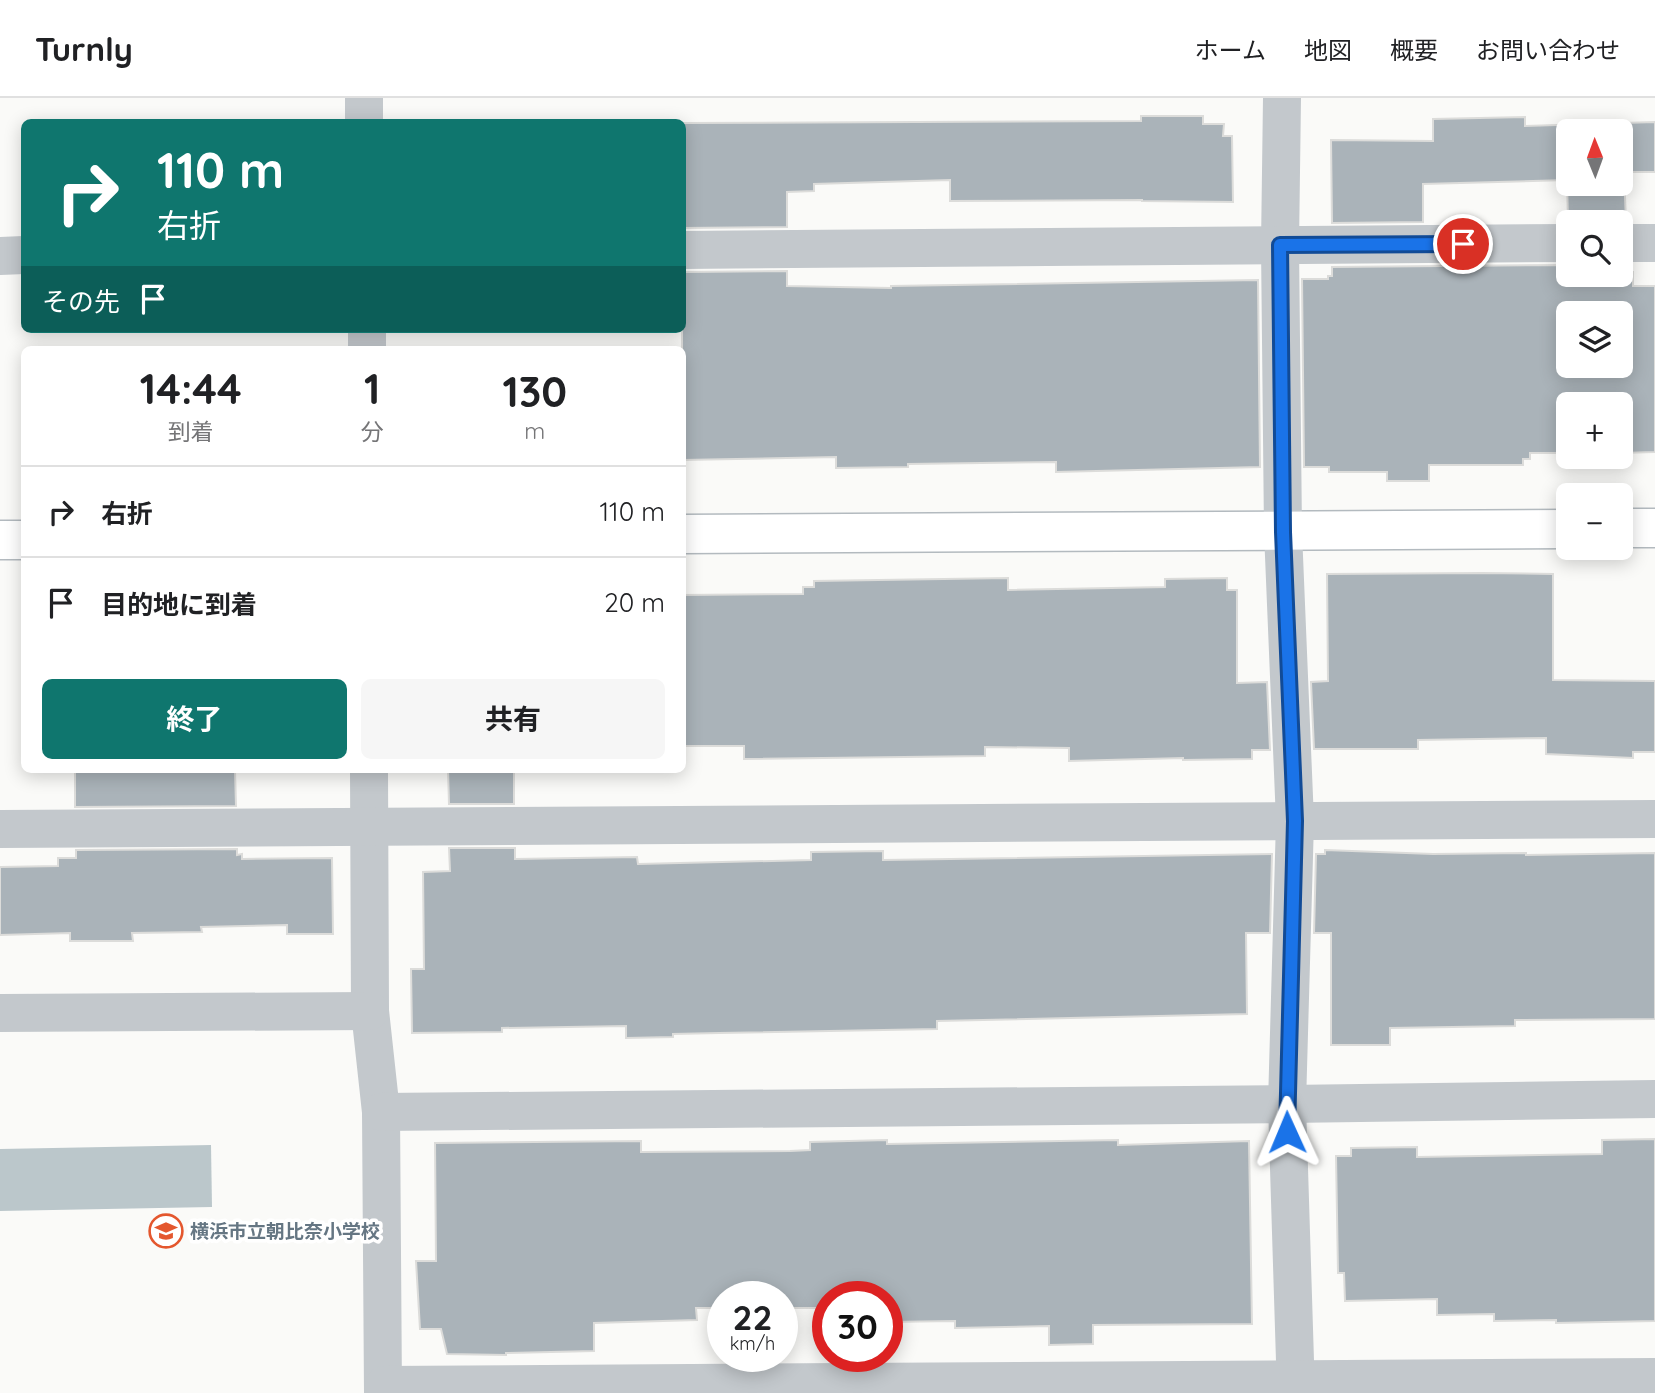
<!DOCTYPE html>
<html lang="ja">
<meta charset="utf-8">
<style>
body{margin:0;font-family:Quicksand,"Noto Sans JP",sans-serif;background:#f6f6f6;color:#202124;height:100vh;display:flex;flex-direction:column;font-size:26px;white-space:nowrap}
*{box-sizing:border-box;margin:0}
p{font-size:23px;color:#757577}
.icon{flex:none;width:38px;height:38px;fill:none;stroke:currentColor;stroke-width:2;stroke-linecap:round;stroke-linejoin:round}
.map{position:relative;flex:1;overflow:hidden}
.details{position:absolute;left:21px;top:248px;width:665px;height:427px;display:flex;flex-direction:column;background:#fff;border-radius:10px;box-shadow:0 4px 18px #0003}
.details>*{flex:none}
.top-card{position:absolute;left:21px;top:21px;width:665px;height:214px;border-radius:10px;box-shadow:0 4px 18px #0003;background:#0f766e;color:#fff;overflow:hidden}
.needle{width:46px;rotate:359deg}
.tools{position:absolute;left:1556px;top:21px;display:grid;gap:14px}
.tools a{display:grid;place-items:center;width:77px;height:77px;border-radius:10px;background:#fff;box-shadow:0 4px 18px #0003;font-size:35px}
.speed{position:absolute;left:707px;top:1183px;display:flex;gap:14px;font-size:35px;font-weight:700;text-align:center}
.speed>*{display:grid;place-content:center;width:91px;height:91px;border-radius:50%;background:#fff;box-shadow:0 4px 18px #0003;line-height:1}
.speed small{font-size:18px;font-weight:400}
.speed .limit{border:10px solid #d22;background:#fff;color:#111}
.pin{position:absolute;display:grid;place-items:center;width:60px;height:60px;color:#fff;margin:-30px;border:4px solid #fff;border-radius:50%;box-shadow:0 2px 7px #0007}
.me{position:absolute;width:77px;margin:-38px;rotate:359deg;stroke-linejoin:round;filter:drop-shadow(0 0 5px #0008)}
.turn{display:flex;align-items:center;gap:24px;height:147px;padding:0 21px;font-size:32px}
.turn .icon{width:91px;height:91px;stroke-width:2.5}
.turn b{display:block;font-size:49px;line-height:60px}
.then{display:flex;align-items:center;height:66px;padding:0 21px;background:#0003;gap:14px;font-size:26px}
.eta{display:flex;justify-content:space-evenly;align-items:center;height:119px;text-align:center}
.eta b{font-size:42px;font-weight:700;line-height:49px}
.button{display:flex;gap:14px;margin-top:auto;padding:14px 21px}
.button a{flex:1;height:80px;border-radius:10px;background:#0f766e;color:#fff;font-size:28px;font-weight:700;line-height:80px;text-align:center}
.button a+a{background:#f6f6f6;color:#202124}
ul{padding:0;list-style:none}
li{display:flex;align-items:center;gap:21px;height:91px;padding:0 21px;border-top:2px solid #e0e0e0}
li div{flex:1}
li b{display:block;font-size:26px}
li em{font-style:normal}
header{display:flex;align-items:center;gap:42px;box-sizing:border-box;height:98px;padding:0 35px;background:#fff;border-bottom:2px solid #e0e0e0}
header strong{font-size:33px}
nav{display:flex;gap:38px;margin-inline-start:auto;font-size:24px}
.map>svg:first-child{display:block}
.water{fill:#bbc7cb}
.building{fill:#aab3b9;stroke:#dcdcda;stroke-width:2;fill-rule:evenodd}
.lines{fill:none;stroke-linecap:round;stroke-linejoin:round}
.secondary-casing{stroke:#b3babf;stroke-width:41}
.street{stroke:#c3c8cc;stroke-width:38}
.secondary{stroke:#fff;stroke-width:38}
.route-casing{stroke:#114b97;stroke-width:18}
.route{stroke:#1a73e8;stroke-width:12}
.labels{text-anchor:middle;stroke-width:7;stroke-linejoin:round;paint-order:stroke}
.poi-label{font-size:19px;font-weight:bold;fill:#657683;stroke:#fff;text-anchor:start}
</style>
<header>
<strong>Turnly</strong>
<nav><a>ホーム</a><a>地図</a><a>概要</a><a>お問い合わせ</a></nav>
</header>
<div class="map">
<svg width="1655" height="1295" viewBox="0 0 1655 1295">
<rect width="100%" height="100%" fill="#fafaf8"/>
<!-- water -->
<path class="water" d="M211,1047L212,1109L0,1113V1051Z"/>
<!-- building -->
<g class="building">
<path d="M1141,18H1203V26H1224L1223,38H1232L1233,104L1142,103V102L950,103V82L814,86V93L787,94V129L682,130V25L1141,23Z"/>
<path d="M1525,19V28L1655,24V74H1624L1626,123H1568L1567,82L1423,86V124L1332,125L1331,42L1433,43V21ZM1568,33H1620V86H1568Z"/>
<path d="M1568,167V177H1620V167H1627V174H1633V188H1655V354L1620,355V306H1568V355H1530V361H1523V367H1429V383H1387V374H1329V369H1304L1302,181H1328V178H1332V169ZM1568,215H1620V268H1568Z"/>
<path d="M787,173V188L891,190V188L1258,182L1260,369L1056,374V364L908,366V369L836,370V359L682,362V174Z"/>
<path d="M1482,475L1553,476V582L1655,583V654H1633V660L1546,656V640L1418,642V651H1314L1311,584L1328,583L1327,476Z"/>
<path d="M1008,480V492L1165,489V481L1227,480V492H1237V585L1267,584L1270,652H1252V661L1183,662V660L1069,663V650L985,649V658L744,661V648H682V497L803,496V489H814V483Z"/>
<path d="M75,672H235L236,708L75,709Z"/>
<path d="M448,672H514V706H449Z"/>
<path d="M449,750H515V761L637,759L638,766L811,762V754L883,753V762L1272,756L1270,835H1246L1247,916L937,923V931L719,935L673,936V939L626,940V928L502,930V934L412,935L411,871H424L423,774L450,773Z"/>
<path d="M237,751V757L242,756V761L332,760L333,836H287V827L201,829L202,834L132,835L133,843H70V835L0,837V769L58,768V760H76V752Z"/>
<path d="M1325,752L1433,756L1526,755V757L1655,755V921L1515,922V928L1390,930V947H1331V835H1314L1316,756H1325Z"/>
<path d="M1655,1041V1223L1556,1225V1222L1494,1223V1216L1437,1217V1201L1345,1203L1344,1175H1338L1336,1058H1351V1050L1417,1049V1059L1602,1056V1042Z"/>
<path d="M887,1042V1046L1118,1042V1047L1249,1043L1252,1226L1093,1227V1246L1049,1247V1228L955,1230V1223L887,1224V1199H828V1210H782V1199H723V1210H696L697,1222L594,1225V1253L506,1255V1257L447,1256L441,1231H420L416,1163H436L435,1045L641,1043V1054L790,1053L810,1052V1044Z"/>
</g>
<g class="lines">
<defs>
<g id="secondary">
<path d="M1620,430H1655"/>
<path d="M682,436L1568,431"/>
<path d="M0,442H24"/>
</g>
</defs>
<!-- secondary casing -->
<use href="#secondary" class="secondary-casing"/>
<!-- street -->
<g class="street">
<path d="M364,0V24"/>
<path d="M1282,0L1280,147L1283,434L1295,723L1287,1006L1296,1295"/>
<path d="M1620,145H1655"/>
<path d="M682,152L1568,145"/>
<path d="M0,158L24,157"/>
<path d="M367,231V252"/>
<path d="M369,672L370,913L381,1014L383,1295"/>
<path d="M0,731L1655,721"/>
<path d="M0,915L370,913"/>
<path d="M381,1014L1287,1006L1655,1001"/>
<path d="M384,1287L1655,1279"/>
</g>
<!-- secondary -->
<use href="#secondary" class="secondary"/>
</g>
<g class="lines">
<defs>
<path id="route" d="M1287,1034L1295,723L1283,434L1280,147L1463,146"/>
</defs>
<!-- route casing -->
<use href="#route" class="route-casing"/>
<!-- route -->
<use href="#route" class="route"/>
</g>
<!-- icons -->
<defs>
<symbol id="school-ring" viewBox="-11 -11 22 22"><circle r="9.5" fill="#fff" stroke="#e4572e" stroke-width="1.5"/><path d="M0-5L7-2L0 1L-7-2ZM-4 1L0 2.5L4 1V4Q0 6-4 4Z" fill="#e4572e"/></symbol>
</defs>
<g fill-rule="evenodd">
<use href="#school-ring" x="147" y="1114" width="38" height="38"/>
</g>
<g class="labels">
<!-- poi labels -->
<g class="poi-label">
<text x="190" y="1140">横浜市立朝比奈小学校</text>
</g>
</g>
</svg>
<div class="tools">
<a><svg class="needle" viewBox="-14 -14 28 28"><path d="M0-13l5 13h-10z" fill="#e53935"/><path d="M0 13l5-13h-10z" fill="#757577"/></svg></a>
<a><svg class="icon" aria-label="search" viewBox="0 0 24 24"><circle cx="10" cy="10" r="6"/><path d="M15 15l6 6"/></svg></a>
<a><svg class="icon" aria-label="layers" viewBox="0 0 24 24"><path d="M12 4l9 5-9 5-9-5zM3 14l9 5 9-5"/></svg></a>
<a>+</a>
<a>−</a>
</div>
<div class="speed"><div>22<small>km/h</small></div><div class="limit">30</div></div>
<div class="pin" style="left:1463px;top:146px;background:#d93025"><svg class="icon" aria-label="arrive" viewBox="0 0 24 24"><path d="M6 21V4h12l-3 4 3 4H6"/></svg></div>
<svg class="me" style="left:1287px;top:1034px" viewBox="-20 -20 40 40"><path d="M0-17L14 15 0 8-14 15z" fill="#1a73e8" stroke="#fff" stroke-width="4"/></svg>
<div class="top-card">
<div class="turn"><svg class="icon" aria-label="right" viewBox="0 0 24 24"><path d="M7 20v-9h11M14 6l5 5-5 5"/></svg><div><b>110 m</b>右折</div></div>
<div class="then">その先<svg class="icon" aria-label="arrive" viewBox="0 0 24 24"><path d="M6 21V4h12l-3 4 3 4H6"/></svg></div>
</div>
<section class="details">
<div class="eta">
<div><b>14:44</b><p>到着</p></div>
<div><b>1</b><p>分</p></div>
<div><b>130</b><p>m</p></div>
</div>
<ul>
<li><svg class="icon" aria-label="right" viewBox="0 0 24 24"><path d="M7 20v-9h11M14 6l5 5-5 5"/></svg><div><b>右折</b></div><em>110 m</em></li>
<li><svg class="icon" aria-label="arrive" viewBox="0 0 24 24"><path d="M6 21V4h12l-3 4 3 4H6"/></svg><div><b>目的地に到着</b></div><em>20 m</em></li>
</ul>
<div class="button"><a>終了</a><a>共有</a></div>
</section>
</div>
